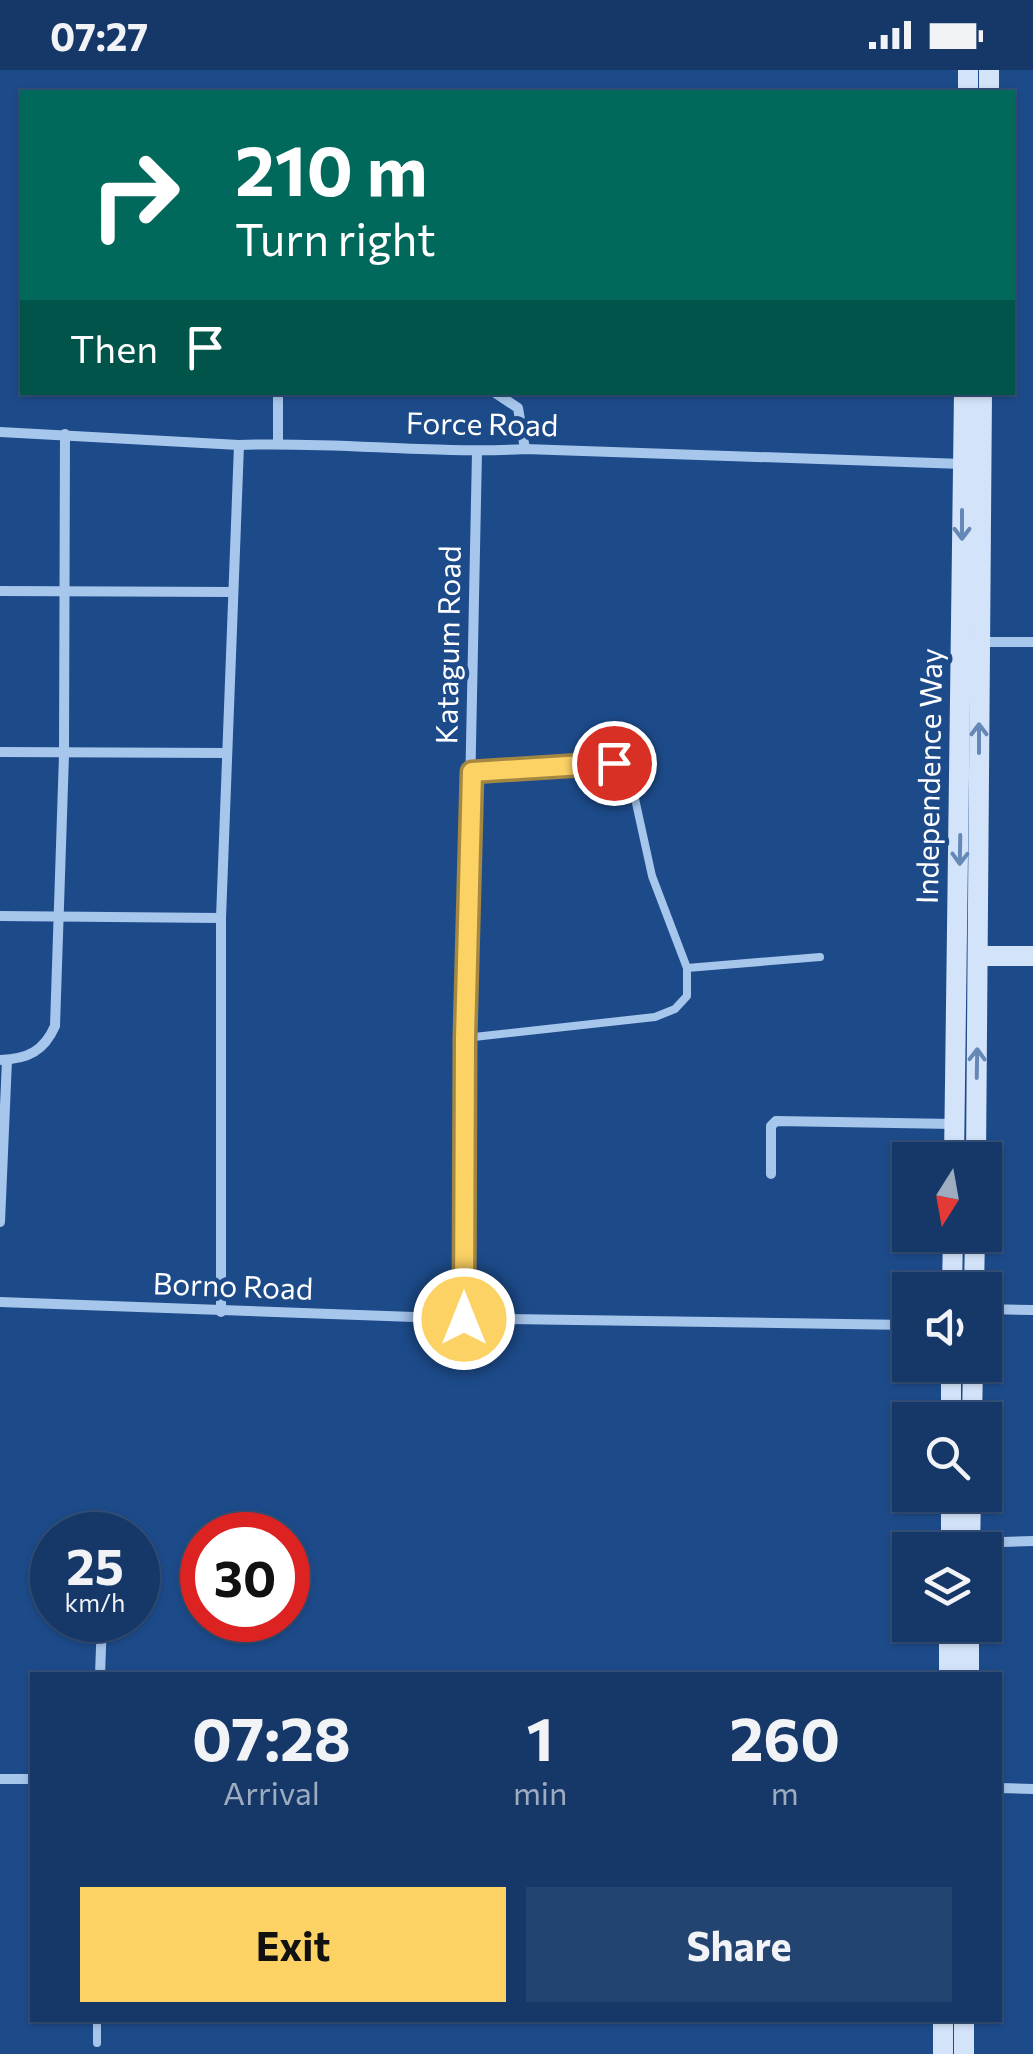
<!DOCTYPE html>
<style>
body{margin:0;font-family:Commissioner,sans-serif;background:#234371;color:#f1f3f6;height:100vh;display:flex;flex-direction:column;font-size:38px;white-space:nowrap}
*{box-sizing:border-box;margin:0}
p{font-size:32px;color:#9eacc0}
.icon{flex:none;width:55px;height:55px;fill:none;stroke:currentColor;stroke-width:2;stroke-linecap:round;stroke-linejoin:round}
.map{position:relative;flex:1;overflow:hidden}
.details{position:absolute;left:30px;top:1602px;width:972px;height:350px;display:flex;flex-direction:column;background:#163868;border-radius:0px;box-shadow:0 2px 8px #0004,0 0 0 2px #35527c}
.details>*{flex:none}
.top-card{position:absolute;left:20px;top:20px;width:995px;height:305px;border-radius:0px;box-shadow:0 2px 8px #0004,0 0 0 2px #35527c;background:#00695c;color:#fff;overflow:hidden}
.needle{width:65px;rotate:191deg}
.fabs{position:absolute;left:892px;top:1072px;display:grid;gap:20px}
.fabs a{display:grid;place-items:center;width:110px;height:110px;border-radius:0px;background:#163868;box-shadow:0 2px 8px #0004,0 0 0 2px #35527c;font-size:50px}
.speed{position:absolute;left:30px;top:1442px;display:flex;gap:20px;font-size:50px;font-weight:700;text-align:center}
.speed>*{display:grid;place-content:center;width:130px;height:130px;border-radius:50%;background:#163868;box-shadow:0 2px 8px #0004,0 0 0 2px #35527c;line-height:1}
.speed small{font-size:25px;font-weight:400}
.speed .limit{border:15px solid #d22;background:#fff;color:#111}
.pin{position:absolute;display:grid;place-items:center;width:85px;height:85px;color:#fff;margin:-42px;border:5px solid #fff;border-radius:50%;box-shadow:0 2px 10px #0007}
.me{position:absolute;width:110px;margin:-55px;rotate:0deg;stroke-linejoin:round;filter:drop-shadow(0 0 8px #0008)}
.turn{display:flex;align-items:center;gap:35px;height:210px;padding:0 50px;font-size:45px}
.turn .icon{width:130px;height:130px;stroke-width:2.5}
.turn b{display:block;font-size:70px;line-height:85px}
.then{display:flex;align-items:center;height:95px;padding:0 50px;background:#0003;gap:20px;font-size:38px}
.eta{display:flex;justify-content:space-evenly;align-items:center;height:170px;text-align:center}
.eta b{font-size:60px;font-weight:700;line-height:70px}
.action{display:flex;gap:20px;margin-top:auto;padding:20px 50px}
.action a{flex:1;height:115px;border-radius:0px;background:#fcd265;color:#111;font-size:40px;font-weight:700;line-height:115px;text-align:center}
.action a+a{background:#234371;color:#f1f3f6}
.status{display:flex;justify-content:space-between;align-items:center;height:70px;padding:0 50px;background:#163868;direction:ltr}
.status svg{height:28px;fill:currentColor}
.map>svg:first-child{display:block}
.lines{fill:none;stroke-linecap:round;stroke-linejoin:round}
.lane{stroke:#a7c6ec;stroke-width:8}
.street{stroke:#a7c6ec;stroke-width:10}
.secondary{stroke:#d3e3f9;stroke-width:20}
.oneway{stroke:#6688b6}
.route-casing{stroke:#a48842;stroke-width:25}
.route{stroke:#fcd265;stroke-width:18}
.labels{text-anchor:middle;stroke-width:9;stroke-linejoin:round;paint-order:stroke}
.street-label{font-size:30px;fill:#fff;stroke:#1d4b8a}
</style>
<div class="status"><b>07:27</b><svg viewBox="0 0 49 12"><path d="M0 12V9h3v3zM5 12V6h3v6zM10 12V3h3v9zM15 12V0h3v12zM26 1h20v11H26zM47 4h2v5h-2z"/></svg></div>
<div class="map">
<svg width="1033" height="1984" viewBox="0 0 1033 1984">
<rect width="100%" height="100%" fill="#1d4b8a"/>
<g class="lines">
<!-- lane -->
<g class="lane">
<path d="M472,702L594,693H614L626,700L632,715L652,806L687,898"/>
<path d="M465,968L655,947L675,939L687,926V898L820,887"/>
<path d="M97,1973V1950"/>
</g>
<!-- street -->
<g class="street">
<path d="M494,322L518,338L525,379"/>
<path d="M0,362L239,375C334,371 429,384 525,379L963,394"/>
<path d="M278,373V322"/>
<path d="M0,521L233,522"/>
<path d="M979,572H1033"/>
<path d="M0,682L227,683"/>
<path d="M0,846L221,848"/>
<path d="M0,990C28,989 44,981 55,956L64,685L65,364"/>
<path d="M771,1104V1056L776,1051L954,1054"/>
<path d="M0,1152L7,990"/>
<path d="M0,1232L442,1248L910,1255"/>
<path d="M985,1239L1033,1240"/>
<path d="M221,1242V848L239,375"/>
<path d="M464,1249L465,968L477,382"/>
<path d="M970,1473L1033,1471"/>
<path d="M100,1605L102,1550"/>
<path d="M0,1709H32"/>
<path d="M1000,1718L1033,1719"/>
</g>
<!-- secondary -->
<g class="secondary">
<path d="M968,22V0"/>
<path d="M989,22V0"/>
<path d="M978,886H1033"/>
<path d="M954,1090L964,322"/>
<path d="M976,1090L982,322"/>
<path d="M952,1220L953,1165"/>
<path d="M974,1220L975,1165"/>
<path d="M951,1350V1295"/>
<path d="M972,1350L973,1295"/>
<path d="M951,1480V1425"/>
<path d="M970,1480L971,1425"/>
<path d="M949,1605V1555"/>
<path d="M969,1605V1555"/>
<path d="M943,1984V1950"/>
<path d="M964,1984V1950"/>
</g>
</g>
<!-- one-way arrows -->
<defs><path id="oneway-shaft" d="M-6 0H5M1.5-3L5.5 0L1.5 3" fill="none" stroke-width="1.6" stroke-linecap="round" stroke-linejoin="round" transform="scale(2.5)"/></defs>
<g class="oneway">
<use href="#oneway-shaft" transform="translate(962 455) rotate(90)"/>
<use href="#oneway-shaft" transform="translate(979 668) rotate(-90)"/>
<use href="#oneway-shaft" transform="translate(960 780) rotate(91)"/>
<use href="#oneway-shaft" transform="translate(977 993) rotate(-89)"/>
</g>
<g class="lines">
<defs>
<path id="route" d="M464,1249L465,968L472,702L614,693"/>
</defs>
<!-- route casing -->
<use href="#route" class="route-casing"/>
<!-- route -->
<use href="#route" class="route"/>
</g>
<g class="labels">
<!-- street labels -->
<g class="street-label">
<text transform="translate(482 355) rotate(1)" y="10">Force Road</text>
<text transform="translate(449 575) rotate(-89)" y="10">Katagum Road</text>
<text transform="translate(930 706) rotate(-89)" y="10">Independence Way</text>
<text transform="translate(233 1217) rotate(2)" y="10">Borno Road</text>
</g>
</g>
</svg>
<div class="fabs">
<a><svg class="needle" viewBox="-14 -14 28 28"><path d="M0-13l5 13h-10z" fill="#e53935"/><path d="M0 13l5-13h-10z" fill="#9eacc0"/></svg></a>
<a><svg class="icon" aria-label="sound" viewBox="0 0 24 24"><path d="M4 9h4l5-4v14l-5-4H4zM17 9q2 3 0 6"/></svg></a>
<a><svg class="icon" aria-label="search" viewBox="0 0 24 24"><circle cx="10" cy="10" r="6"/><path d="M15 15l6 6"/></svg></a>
<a><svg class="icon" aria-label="layers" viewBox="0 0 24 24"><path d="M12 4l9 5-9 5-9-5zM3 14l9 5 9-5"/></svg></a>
</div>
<div class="speed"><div>25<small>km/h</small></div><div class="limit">30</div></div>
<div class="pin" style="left:614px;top:693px;background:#d93025"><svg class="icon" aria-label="arrive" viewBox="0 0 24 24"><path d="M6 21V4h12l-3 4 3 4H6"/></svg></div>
<svg class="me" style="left:464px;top:1249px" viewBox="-20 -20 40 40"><circle r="17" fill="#fcd265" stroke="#fff" stroke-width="3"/><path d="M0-11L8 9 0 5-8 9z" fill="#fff"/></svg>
<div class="top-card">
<div class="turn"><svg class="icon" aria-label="right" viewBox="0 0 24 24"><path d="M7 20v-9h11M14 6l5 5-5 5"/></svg><div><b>210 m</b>Turn right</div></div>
<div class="then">Then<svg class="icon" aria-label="arrive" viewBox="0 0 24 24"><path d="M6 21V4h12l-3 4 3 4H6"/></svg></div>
</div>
<section class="details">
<div class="eta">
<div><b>07:28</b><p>Arrival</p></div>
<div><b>1</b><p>min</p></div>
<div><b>260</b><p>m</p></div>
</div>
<div class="action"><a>Exit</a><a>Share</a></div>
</section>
</div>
